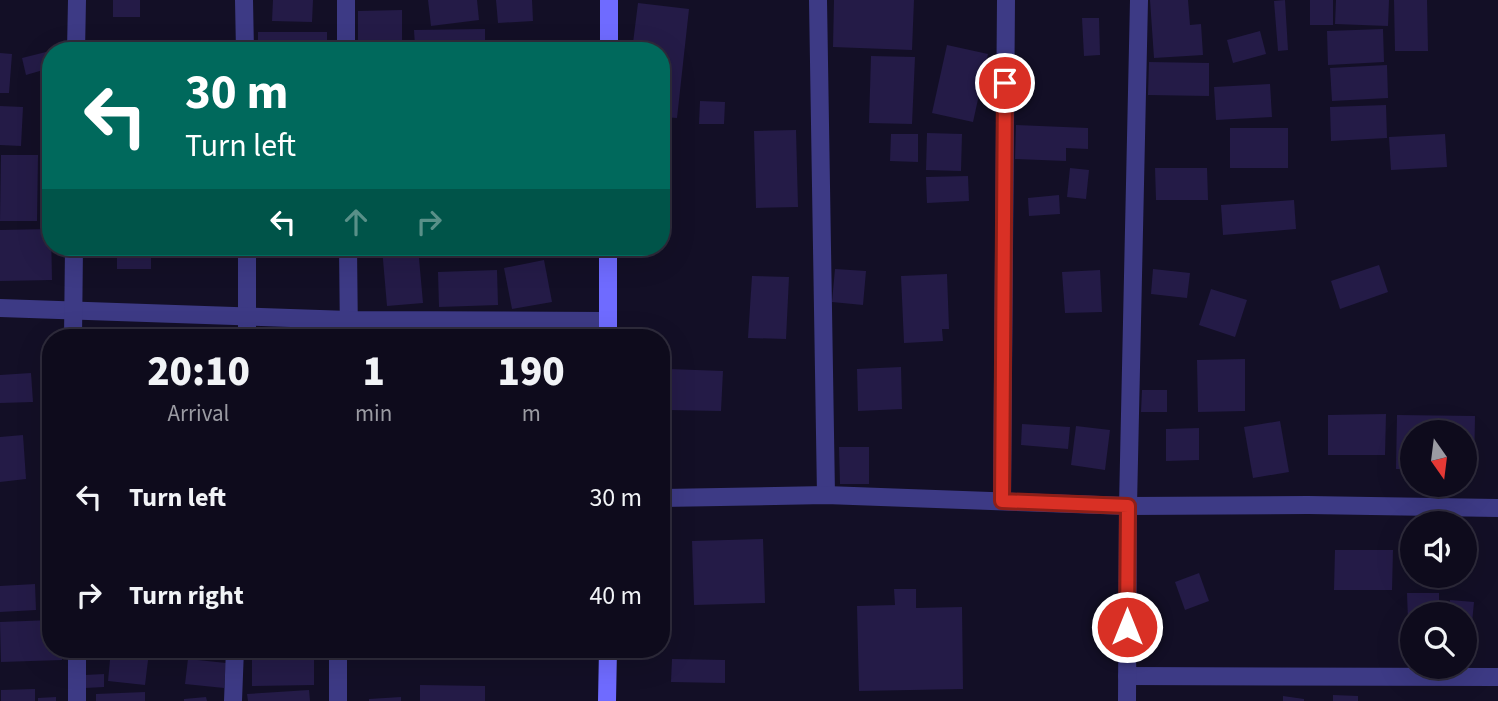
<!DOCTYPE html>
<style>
body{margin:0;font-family:"Source Sans 3",sans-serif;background:#171425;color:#f1f3f6;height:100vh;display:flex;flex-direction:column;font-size:26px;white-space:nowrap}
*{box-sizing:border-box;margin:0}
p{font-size:23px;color:#9b9ba3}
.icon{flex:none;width:38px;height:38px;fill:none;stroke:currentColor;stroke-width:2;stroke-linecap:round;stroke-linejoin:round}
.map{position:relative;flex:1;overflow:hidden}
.side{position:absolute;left:42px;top:329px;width:628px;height:329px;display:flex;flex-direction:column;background:#0e0b1c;border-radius:28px;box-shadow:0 7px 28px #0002,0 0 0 2px #2e2b3b}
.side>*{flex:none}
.banner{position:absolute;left:42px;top:42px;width:628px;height:214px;border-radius:28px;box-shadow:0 7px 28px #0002,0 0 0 2px #2e2b3b;background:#00695c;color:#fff;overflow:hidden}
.needle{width:46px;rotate:166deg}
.tools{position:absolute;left:1400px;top:420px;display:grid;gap:14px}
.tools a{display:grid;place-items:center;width:77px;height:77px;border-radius:50%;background:#0e0b1c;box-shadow:0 7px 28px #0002,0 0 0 2px #2e2b3b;font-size:35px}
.pin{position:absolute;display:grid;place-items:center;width:60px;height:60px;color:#fff;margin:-30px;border:4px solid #fff;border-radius:50%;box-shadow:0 2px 7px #0007}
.me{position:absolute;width:77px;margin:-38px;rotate:0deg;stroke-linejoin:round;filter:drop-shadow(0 0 5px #0008)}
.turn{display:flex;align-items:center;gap:24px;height:147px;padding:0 28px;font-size:32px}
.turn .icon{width:91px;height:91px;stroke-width:2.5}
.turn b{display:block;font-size:49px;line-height:60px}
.lanes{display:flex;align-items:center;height:66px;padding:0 28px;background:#0003;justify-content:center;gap:35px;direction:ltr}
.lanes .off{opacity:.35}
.eta{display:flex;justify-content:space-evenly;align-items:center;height:119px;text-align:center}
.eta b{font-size:42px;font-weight:800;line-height:49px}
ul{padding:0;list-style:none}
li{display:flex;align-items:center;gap:21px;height:98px;padding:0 28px}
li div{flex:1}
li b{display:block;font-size:26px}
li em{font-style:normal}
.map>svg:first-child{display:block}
.building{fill:#241b47}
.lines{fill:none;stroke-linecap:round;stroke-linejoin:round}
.street{stroke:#3d3a85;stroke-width:18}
.secondary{stroke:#6f6bff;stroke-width:18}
.route-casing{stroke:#8d1f18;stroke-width:18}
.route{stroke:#d93025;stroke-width:12}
</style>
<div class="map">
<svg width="1498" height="701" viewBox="0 0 1498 701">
<rect width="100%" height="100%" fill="#130f26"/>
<!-- building -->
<g class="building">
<rect x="113" y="0" width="27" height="17"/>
<path d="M273,0H313L312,22L272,21Z"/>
<path d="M428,0H477L479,20L431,26Z"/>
<path d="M496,0H532L533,21L498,23Z"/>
<path d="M834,0H914L912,50L833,47Z"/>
<path d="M1150,0H1188L1190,25L1201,24L1203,55L1154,58Z"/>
<path d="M1285,0L1288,50L1278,51L1274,1Z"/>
<rect x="1310" y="0" width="23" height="25"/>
<path d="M1336,0H1389L1388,26L1335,24Z"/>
<path d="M1394,0H1427L1428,51H1395Z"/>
<path d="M638,3L689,9L677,118L662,117V51H632Z"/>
<path d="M402,10V46H358V11Z"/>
<path d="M1082,18H1099L1100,55L1084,56Z"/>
<path d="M485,29V45L415,46L414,30Z"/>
<path d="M1383,29L1384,62L1328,65L1327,31Z"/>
<path d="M1260,31L1266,54L1233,63L1227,40Z"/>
<rect x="258" y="32" width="69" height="19"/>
<path d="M145,42V51H111V43Z"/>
<path d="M947,45L988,54L973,122L932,113Z"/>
<path d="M46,52L50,68L26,75L22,58Z"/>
<path d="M0,53L12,54L9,93H0Z"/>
<path d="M871,56L915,57L912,124L869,123Z"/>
<path d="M1149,62L1209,63V96L1148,95Z"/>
<path d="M1387,65L1388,98L1332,101L1330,68Z"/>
<path d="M1270,84L1272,117L1216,120L1214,87Z"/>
<path d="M700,101L725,102L724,124H699Z"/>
<path d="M1386,105L1387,138L1331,141L1330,107Z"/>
<path d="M0,106L23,107L21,146L0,145Z"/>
<path d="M1016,125L1088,128V149L1066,148V161L1015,159Z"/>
<rect x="1230" y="128" width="58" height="40"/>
<path d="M796,130L798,207L756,208L754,131Z"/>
<path d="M927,133L962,134L961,171L926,170Z"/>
<path d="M891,134H918V162L890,161Z"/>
<path d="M1445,134L1447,167L1391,170L1389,137Z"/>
<path d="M1,155H38L37,221H0Z"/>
<path d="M1070,168L1089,170L1086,199L1067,197Z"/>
<path d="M1155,168H1207L1208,200H1156Z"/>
<path d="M968,176L969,201L927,203L926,177Z"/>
<path d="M1059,195L1060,214L1029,216L1028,198Z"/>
<path d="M1294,200L1296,229L1223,235L1221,205Z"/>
<path d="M51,229L52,280L0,281V230Z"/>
<rect x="117" y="247" width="34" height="22"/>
<path d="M418,247L423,303L387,306L382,248Z"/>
<path d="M544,260L552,302L512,309L504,268Z"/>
<path d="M1379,265L1388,292L1340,309L1331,281Z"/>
<path d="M835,269L866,271L863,305L832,302Z"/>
<path d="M1153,269L1190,273L1187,298L1151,294Z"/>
<path d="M497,270L498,305L439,307L438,272Z"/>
<path d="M1100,270L1102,312L1065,313L1062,272Z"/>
<path d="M947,274L949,329H942L943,341L904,343L901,276Z"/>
<path d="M752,276L789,277L786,339L748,338Z"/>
<path d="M1211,289L1247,300L1235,337L1199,325Z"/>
<path d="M1245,359V411L1198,412L1197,360Z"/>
<path d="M901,367L902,409L858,411L857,369Z"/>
<path d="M669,369L723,371L721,411L668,410Z"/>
<path d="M31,373L33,402L0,403V375Z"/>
<path d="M1142,390H1167V412H1141Z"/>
<path d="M1386,414L1385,455H1328V415Z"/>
<path d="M1397,415L1475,416L1474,470H1465V432H1412V469H1396Z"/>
<path d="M1280,421L1289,472L1253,478L1244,427Z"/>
<path d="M1022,424L1070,427L1068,449L1021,445Z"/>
<path d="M1076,426L1110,430L1105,470L1071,465Z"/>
<path d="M1199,428V460L1166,461V429Z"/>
<path d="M23,435L26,479L0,482V437Z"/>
<path d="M839,447H869V484H840Z"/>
<path d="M763,539L765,603L694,605L692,541Z"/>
<path d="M1335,550H1393L1392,590H1334Z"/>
<path d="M1199,573L1209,601L1185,610L1175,582Z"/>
<path d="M35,584L36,610L0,612V586Z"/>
<path d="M894,589H916V608L962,607L963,689L859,691L857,606L895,605Z"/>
<path d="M1407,593H1439V614H1412V620H1408Z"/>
<path d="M1450,600L1474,602L1469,654H1465V614H1449Z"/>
<path d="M51,620V649H62V660L1,662L0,622Z"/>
<path d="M111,649L149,652L145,685L108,681Z"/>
<path d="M314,652V685L252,686V653Z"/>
<path d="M188,659L226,663L224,688L185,684Z"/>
<path d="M672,659L725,660V683L671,682Z"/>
<path d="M104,674V687L85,688V675Z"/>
<path d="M420,685L485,686V701H420Z"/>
<path d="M35,689V701H1V690Z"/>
<path d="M309,690L310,701H248L247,694Z"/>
<path d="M145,692V701H96V694Z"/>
<path d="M1333,695L1358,696V701H1333Z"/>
<path d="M1283,696L1304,699V701H1283Z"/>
<path d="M56,697V701H38V698Z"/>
<path d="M206,697L207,701H184V699Z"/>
<path d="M401,697V701H369V699Z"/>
</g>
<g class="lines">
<!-- street -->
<g class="street">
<path d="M244,0L245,51"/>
<path d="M818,0L826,495"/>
<path d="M76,51L77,0"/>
<path d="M346,51V0"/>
<path d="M247,247V338"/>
<path d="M348,247L349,338"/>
<path d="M0,308L349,320L608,321"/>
<path d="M73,338L74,247"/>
<path d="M662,498L826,495L1128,506L1308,505L1498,508"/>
<path d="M1002,501L1006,0"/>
<path d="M77,649V701"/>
<path d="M1127,676L1498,677"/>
<path d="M233,701L235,649"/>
<path d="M338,701V649"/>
<path d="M1127,701L1128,506L1139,0"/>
</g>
<!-- secondary -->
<g class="secondary">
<path d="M609,51V0"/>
<path d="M608,338V247"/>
<path d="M607,701L608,649"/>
</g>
</g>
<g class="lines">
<defs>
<path id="route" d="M1005,83L1002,501L1128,506L1127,627"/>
</defs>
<!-- route casing -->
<use href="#route" class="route-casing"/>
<!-- route -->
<use href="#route" class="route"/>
</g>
</svg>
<div class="tools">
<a><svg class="needle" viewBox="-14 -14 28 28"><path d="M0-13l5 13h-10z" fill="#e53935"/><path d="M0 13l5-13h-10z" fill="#9b9ba3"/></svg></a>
<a><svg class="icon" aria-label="sound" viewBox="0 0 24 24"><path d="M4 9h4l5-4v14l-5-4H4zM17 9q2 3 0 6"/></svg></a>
<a><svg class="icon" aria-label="search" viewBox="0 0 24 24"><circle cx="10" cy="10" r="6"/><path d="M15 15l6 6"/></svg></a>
</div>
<div class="pin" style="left:1005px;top:83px;background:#d93025"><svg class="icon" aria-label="arrive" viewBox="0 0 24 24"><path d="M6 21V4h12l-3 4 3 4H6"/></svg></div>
<svg class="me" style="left:1127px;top:627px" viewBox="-20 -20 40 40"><circle r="17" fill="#d93025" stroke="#fff" stroke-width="3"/><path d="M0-11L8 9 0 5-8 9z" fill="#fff"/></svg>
<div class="banner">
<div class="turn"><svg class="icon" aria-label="left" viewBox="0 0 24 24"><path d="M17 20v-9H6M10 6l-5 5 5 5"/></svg><div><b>30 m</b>Turn left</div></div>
<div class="lanes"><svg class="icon" aria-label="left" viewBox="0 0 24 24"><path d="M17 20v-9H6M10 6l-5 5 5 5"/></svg><svg class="icon off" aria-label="ahead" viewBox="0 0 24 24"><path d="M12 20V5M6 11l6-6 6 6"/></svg><svg class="icon off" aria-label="right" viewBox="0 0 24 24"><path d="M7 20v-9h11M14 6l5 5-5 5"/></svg></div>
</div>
<section class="side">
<div class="eta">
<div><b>20:10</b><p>Arrival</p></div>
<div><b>1</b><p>min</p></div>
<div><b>190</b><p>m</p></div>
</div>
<ul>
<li><svg class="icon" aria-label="left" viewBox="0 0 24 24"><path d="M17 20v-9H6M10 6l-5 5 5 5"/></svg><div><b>Turn left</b></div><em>30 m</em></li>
<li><svg class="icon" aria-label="right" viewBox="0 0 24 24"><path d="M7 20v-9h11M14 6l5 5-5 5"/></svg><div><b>Turn right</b></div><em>40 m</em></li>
</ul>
</section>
</div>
